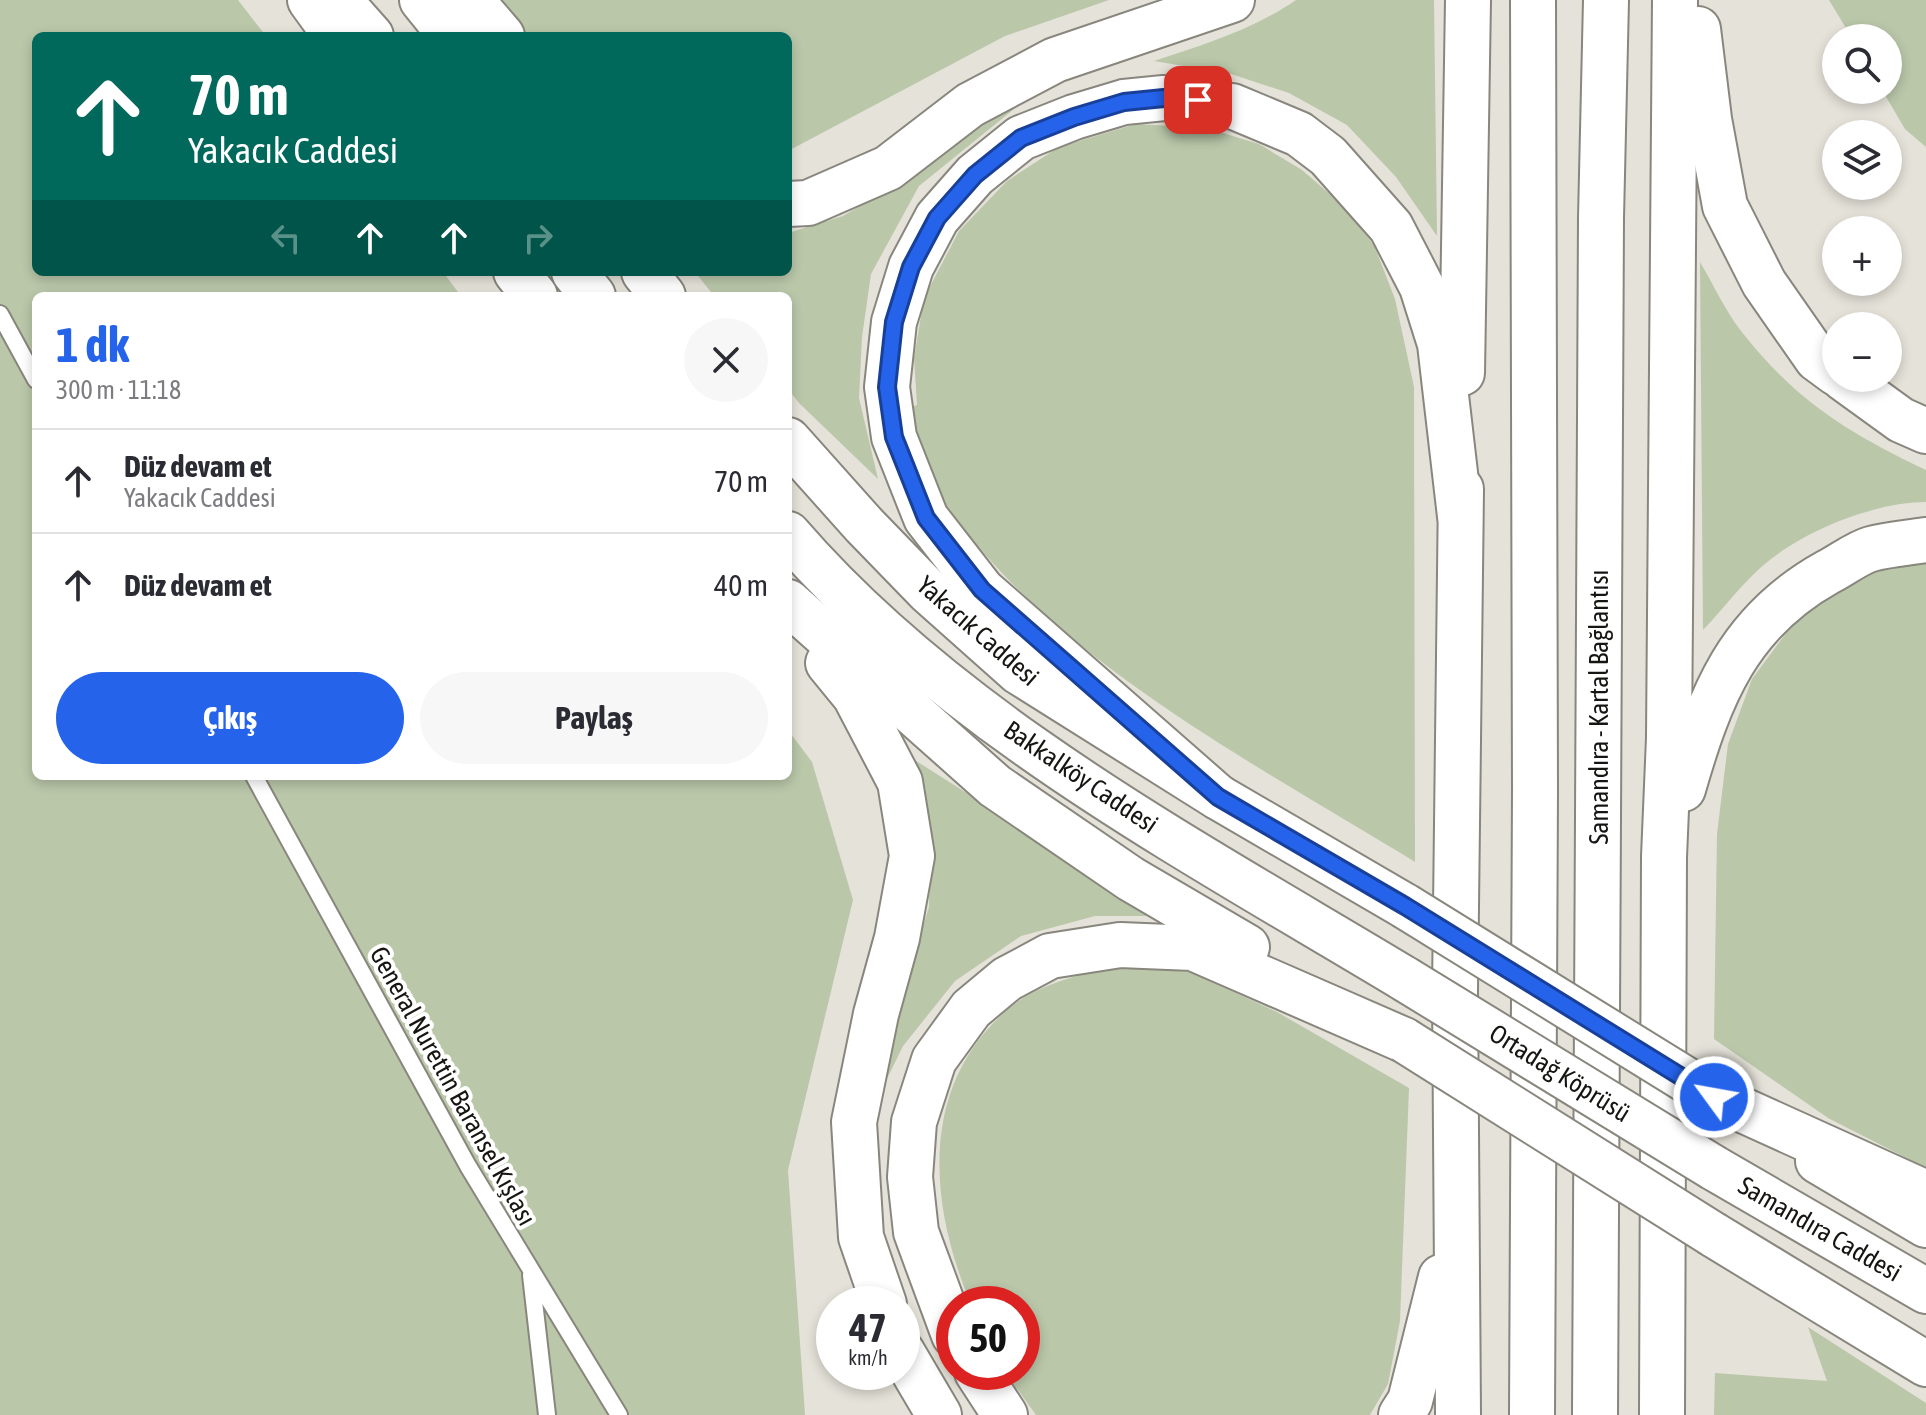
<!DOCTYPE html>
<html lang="tr">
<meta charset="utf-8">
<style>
body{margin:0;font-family:"Asap Condensed",sans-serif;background:#f7f7f7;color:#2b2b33;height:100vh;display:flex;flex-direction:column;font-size:30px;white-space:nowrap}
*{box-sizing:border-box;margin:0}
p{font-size:26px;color:#7c7c81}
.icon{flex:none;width:44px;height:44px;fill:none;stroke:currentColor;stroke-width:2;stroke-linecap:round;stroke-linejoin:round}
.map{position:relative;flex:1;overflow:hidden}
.panel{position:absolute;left:32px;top:292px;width:760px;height:488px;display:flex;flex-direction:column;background:#fff;border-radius:12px;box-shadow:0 4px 12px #0003}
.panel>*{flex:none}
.top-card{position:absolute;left:32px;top:32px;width:760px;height:244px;border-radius:12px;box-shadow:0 4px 12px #0003;background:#00695c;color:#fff;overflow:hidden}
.controls{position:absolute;left:1822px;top:24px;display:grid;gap:16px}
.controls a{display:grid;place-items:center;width:80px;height:80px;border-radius:50%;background:#fff;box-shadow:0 4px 12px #0003;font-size:40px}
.speed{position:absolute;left:816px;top:1286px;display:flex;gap:16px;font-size:40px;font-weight:700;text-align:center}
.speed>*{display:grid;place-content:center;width:104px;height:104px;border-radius:50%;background:#fff;box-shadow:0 4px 12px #0003;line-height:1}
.speed small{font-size:20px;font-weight:400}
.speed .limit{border:12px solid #d22;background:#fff;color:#111}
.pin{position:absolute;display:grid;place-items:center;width:68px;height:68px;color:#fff;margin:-34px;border-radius:16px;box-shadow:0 4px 12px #0006}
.me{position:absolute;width:88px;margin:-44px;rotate:302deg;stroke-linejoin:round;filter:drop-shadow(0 0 6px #0008)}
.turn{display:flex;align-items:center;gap:28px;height:168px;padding:0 24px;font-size:36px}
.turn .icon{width:104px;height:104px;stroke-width:2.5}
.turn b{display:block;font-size:56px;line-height:68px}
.lanes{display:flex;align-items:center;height:76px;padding:0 24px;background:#0003;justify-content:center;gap:40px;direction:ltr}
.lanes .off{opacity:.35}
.round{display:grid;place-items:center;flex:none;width:84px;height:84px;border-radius:42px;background:#f7f7f7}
.headline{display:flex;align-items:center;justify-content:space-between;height:136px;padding:0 24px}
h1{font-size:48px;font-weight:700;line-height:60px;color:#2563eb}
.action{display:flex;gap:16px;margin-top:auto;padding:16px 24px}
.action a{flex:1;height:92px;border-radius:48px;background:#2563eb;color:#fff;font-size:32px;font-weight:700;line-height:92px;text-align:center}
.action a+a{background:#f7f7f7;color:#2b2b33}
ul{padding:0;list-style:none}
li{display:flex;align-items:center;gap:24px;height:104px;padding:0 24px;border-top:2px solid #e1e1e2}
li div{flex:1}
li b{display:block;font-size:30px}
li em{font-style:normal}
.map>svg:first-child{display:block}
.green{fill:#bac7a9}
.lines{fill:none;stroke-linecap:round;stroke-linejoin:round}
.lane-casing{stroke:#88867d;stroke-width:20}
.secondary-casing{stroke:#88867d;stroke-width:48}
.highway-casing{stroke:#88867d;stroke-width:48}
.lane{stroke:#fff;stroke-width:16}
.secondary{stroke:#fff;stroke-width:44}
.highway{stroke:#fff;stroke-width:44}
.secondary-bridge-casing{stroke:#88867d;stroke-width:48;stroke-linecap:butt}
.highway-bridge-casing{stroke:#88867d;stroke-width:48;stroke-linecap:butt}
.secondary-bridge{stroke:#fff;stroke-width:44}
.highway-bridge{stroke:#fff;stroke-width:44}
.route-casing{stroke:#184099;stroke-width:20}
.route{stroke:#2563eb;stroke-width:14}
.labels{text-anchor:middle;stroke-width:8;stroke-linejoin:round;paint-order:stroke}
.street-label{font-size:26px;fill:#161512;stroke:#fff}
</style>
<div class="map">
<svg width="1926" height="1415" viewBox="0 0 1926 1415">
<rect width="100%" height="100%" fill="#e5e2d9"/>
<!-- green -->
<g class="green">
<path d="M0,0H238L266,36H36V272H443L461,296H36V776H788V730L812,762L853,900L788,1170L805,1415H0Z"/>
<path d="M498,0H1109L1005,36L788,151V36H528Z"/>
<path d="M1296,0H1434L1437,236L1396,177L1347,125L1289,93L1231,74L1154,61C1203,45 1254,29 1296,0Z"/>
<path d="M1829,0H1926V147L1905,129L1882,90H1888V38H1852Z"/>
<path d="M1008,100L1014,109L919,186L871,274L862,337L859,398L878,479L799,403L788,389V296H714L695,272H788V233L843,216L908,177Z"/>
<path d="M1136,124L1206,128L1259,144L1302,170L1339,202L1374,245L1395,299L1414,387L1415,862C1248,759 1032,650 929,478C917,458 913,431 906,409L917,405L914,358L924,298L959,231L1007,181L1059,147Z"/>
<path d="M1700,262C1713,284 1725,310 1741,331C1795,400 1848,433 1926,470V502C1877,502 1811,528 1771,559C1746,578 1725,607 1703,630Z"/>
<path d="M1926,561V1168L1828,1118L1714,1039L1717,834L1728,744L1752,679L1801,613L1867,574Z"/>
<path d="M913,759L1161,916H1095L1021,936L955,981L903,1046L880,1093L904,985L929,907L930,844Z"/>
<path d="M1120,965L1190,972L1277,1012L1409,1088L1400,1321L1388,1384L1370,1415H1036L1005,1372H1022V1304H971C929,1205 918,1087 1007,1010C1038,983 1081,975 1120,965Z"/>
<path d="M1808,1327L1926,1403V1415H1714L1715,1373L1827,1381Z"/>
</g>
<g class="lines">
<defs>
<g id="lane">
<path d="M0,314L36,380"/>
<path d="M254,776L468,1166L619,1415"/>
<path d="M531,1275L547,1415"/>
</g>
<g id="secondary">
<path d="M339,0L371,36"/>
<path d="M422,0L451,36"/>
<path d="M574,272L593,296"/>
<path d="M644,272L663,296"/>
<path d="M788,440L864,525L928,591L1019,672L1218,797L1405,906"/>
<path d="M788,534C952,724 1193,851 1405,979"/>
<path d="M1818,1161L1926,1225"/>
<path d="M1714,1168L1926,1291"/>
</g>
<g id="highway">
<path d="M310,0L336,36"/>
<path d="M471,0L502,36"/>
<path d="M1698,29L1709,119L1725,206L1764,283L1817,359L1836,373"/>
<path d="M788,204L808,203L888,168L970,105L1055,60L1232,0"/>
<path d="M516,272L535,296"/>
<path d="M1462,373L1468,0"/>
<path d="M1843,378L1901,420L1926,431"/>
<path d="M788,602L995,786L1131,879L1247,947"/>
<path d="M828,663L855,696L900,782L912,856L897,938L876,1014L854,1122L861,1237L884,1304"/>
<path d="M1683,789C1710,695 1738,622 1828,572C1842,565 1857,553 1871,549C1889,544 1908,543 1926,540"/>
<path d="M1218,797L982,590L926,518L894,437L887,387L894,322L911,267L937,218L975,175L1021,138L1074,117L1124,102L1164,98L1232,106L1299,134L1328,156L1391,227L1422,287L1440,344L1460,516"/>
<path d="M1714,1097L1926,1193"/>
<path d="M1714,1235L1926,1364"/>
<path d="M954,1335L916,1232L910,1177L914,1122L934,1060L971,1009L1007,979L1050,956L1120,945L1193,948L1404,1040"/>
<path d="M902,1352L939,1415"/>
<path d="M977,1372L1005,1415"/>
<path d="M1401,1415L1410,1401L1441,1277"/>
<path d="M1458,1415L1455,991L1461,489"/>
<path d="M1532,1415L1535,792L1533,0"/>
<path d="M1595,1415L1601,218L1606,0"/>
<path d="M1662,1415L1664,857L1669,738L1675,0"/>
</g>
</defs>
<!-- lane casing -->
<use href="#lane" class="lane-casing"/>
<!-- secondary casing -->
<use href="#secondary" class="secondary-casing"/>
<!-- highway casing -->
<use href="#highway" class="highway-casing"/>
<!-- lane -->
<use href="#lane" class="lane"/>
<!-- secondary -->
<use href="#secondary" class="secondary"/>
<!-- highway -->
<use href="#highway" class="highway"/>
<defs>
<g id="secondary-bridge">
<path d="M1405,906L1714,1097"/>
<path d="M1405,979L1714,1168"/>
</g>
<path id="highway-bridge" d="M1404,1040L1714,1235"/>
</defs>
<!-- secondary-bridge casing -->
<use href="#secondary-bridge" class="secondary-bridge-casing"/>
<!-- highway-bridge casing -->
<use href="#highway-bridge" class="highway-bridge-casing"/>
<!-- secondary-bridge -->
<use href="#secondary-bridge" class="secondary-bridge"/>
<!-- highway-bridge -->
<use href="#highway-bridge" class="highway-bridge"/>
</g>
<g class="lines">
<defs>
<path id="route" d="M1198,100L1164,98L1124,102L1074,117L1021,138L975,175L937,218L911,267L894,322L887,387L894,437L926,518L982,590L1218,797L1405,906L1714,1097"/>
</defs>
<!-- route casing -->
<use href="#route" class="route-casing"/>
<!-- route -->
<use href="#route" class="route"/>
</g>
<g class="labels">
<!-- street labels -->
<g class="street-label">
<text transform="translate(978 631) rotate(41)" y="9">Yakacık Caddesi</text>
<text transform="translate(1599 707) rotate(-90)" y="9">Samandıra - Kartal Bağlantısı</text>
<text transform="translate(1081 777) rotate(34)" y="9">Bakkalköy Caddesi</text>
<text transform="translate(1560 1073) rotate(32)" y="9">Ortadağ Köprüsü</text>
<text transform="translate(453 1086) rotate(61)" y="9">General Nurettin Baransel Kışlası</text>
<text transform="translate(1820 1229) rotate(30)" y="9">Samandıra Caddesi</text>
</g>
</g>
</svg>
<div class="controls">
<a><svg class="icon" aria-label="search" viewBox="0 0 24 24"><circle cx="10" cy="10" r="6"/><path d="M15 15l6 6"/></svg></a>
<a><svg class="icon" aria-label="layers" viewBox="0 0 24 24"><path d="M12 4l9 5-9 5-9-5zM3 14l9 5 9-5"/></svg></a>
<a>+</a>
<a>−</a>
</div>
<div class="speed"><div>47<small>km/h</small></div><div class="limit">50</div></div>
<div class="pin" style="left:1198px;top:100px;background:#d93025"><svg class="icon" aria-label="arrive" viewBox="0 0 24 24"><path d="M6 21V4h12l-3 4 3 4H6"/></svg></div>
<svg class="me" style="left:1714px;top:1097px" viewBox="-20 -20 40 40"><circle r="17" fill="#2563eb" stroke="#fff" stroke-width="3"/><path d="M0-11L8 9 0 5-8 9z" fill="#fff"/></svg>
<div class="top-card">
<div class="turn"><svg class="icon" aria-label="ahead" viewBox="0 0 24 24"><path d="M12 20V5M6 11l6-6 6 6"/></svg><div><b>70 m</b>Yakacık Caddesi</div></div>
<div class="lanes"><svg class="icon off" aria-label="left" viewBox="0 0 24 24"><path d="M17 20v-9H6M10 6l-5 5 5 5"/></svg><svg class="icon" aria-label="ahead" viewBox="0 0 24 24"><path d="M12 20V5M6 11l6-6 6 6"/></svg><svg class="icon" aria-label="ahead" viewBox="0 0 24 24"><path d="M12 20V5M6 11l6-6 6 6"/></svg><svg class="icon off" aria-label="right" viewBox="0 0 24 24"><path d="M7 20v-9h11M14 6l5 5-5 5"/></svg></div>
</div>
<section class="panel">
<div class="headline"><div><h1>1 dk</h1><p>300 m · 11:18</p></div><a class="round"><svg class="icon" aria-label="close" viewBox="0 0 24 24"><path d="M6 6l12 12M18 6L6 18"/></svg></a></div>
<ul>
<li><svg class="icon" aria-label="ahead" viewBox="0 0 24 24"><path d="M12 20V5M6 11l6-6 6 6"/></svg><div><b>Düz devam et</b><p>Yakacık Caddesi</p></div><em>70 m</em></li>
<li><svg class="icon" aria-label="ahead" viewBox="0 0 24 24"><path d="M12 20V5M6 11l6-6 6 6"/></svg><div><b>Düz devam et</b></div><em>40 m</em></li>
</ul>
<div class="action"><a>Çıkış</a><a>Paylaş</a></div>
</section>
</div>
